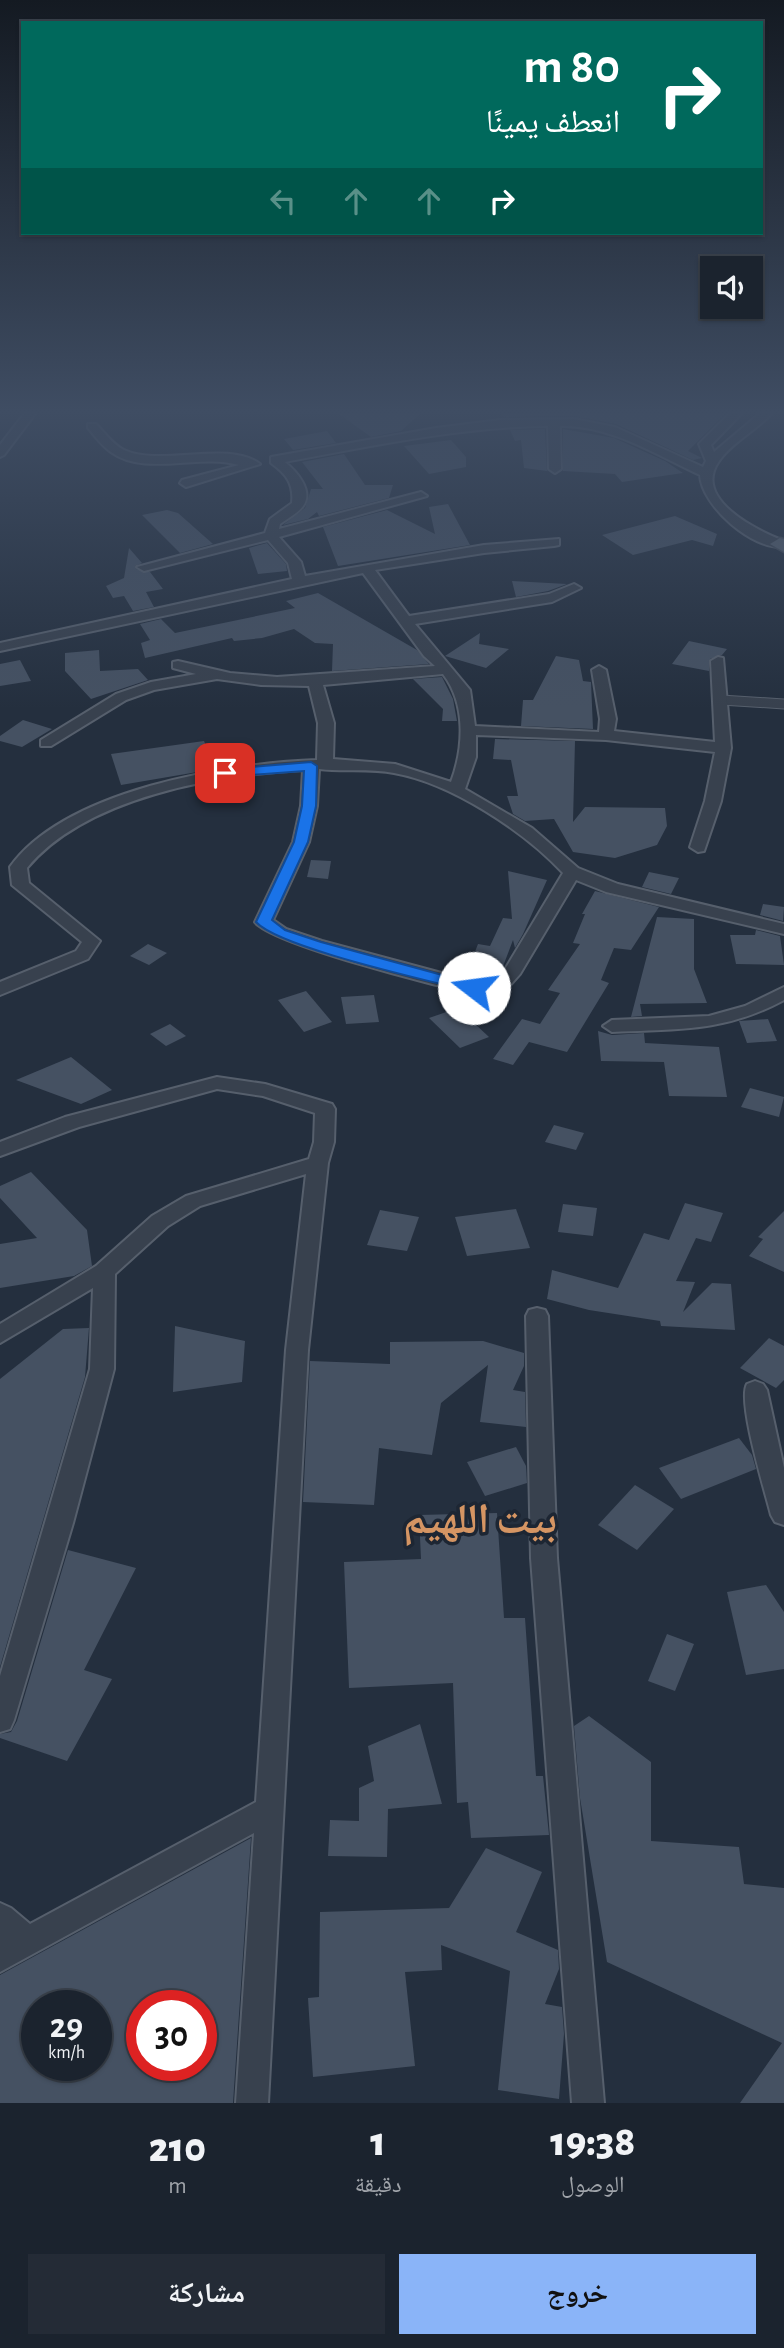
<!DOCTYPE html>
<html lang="ar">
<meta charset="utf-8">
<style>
body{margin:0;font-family:"Alegreya Sans","Noto Naskh Arabic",sans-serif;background:#242b36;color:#f1f3f6;direction:rtl;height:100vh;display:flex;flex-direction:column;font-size:26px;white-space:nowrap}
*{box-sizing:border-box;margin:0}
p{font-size:23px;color:#a0a4aa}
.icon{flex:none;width:38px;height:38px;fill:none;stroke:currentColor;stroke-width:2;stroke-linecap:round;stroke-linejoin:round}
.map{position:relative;height:2103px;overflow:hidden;direction:ltr}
.drawer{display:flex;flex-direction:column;background:#1b232e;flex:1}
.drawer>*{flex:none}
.banner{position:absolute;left:21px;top:21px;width:742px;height:214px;border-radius:0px;box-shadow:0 2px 5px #0004,0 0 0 2px #39404a;direction:rtl;background:#00695c;color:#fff;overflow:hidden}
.controls{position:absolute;left:700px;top:256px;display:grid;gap:14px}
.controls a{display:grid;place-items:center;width:63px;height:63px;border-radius:0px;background:#1b232e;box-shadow:0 2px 5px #0004,0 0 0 2px #39404a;font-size:35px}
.speed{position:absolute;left:21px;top:1990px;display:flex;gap:14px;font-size:35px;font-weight:700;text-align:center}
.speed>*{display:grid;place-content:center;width:91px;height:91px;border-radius:50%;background:#1b232e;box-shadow:0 2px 5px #0004,0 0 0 2px #39404a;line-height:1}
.speed small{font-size:18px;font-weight:400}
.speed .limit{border:10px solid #d22;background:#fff;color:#111}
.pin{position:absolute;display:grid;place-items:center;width:60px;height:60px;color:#fff;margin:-30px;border-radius:14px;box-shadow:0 4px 10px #0006}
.me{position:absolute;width:77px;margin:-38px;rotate:285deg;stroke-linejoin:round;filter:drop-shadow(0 0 5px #0008)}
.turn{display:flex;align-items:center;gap:24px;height:147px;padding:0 28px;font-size:32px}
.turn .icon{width:91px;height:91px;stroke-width:2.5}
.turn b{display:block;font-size:49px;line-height:60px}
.lanes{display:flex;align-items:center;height:66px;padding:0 28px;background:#0003;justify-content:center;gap:35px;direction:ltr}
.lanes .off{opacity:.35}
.eta{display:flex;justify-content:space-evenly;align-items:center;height:119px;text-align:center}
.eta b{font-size:42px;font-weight:800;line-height:49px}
.cta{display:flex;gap:14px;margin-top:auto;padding:14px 28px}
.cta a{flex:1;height:80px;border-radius:0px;background:#8ab4f8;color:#111;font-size:28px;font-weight:800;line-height:80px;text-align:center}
.cta a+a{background:#242b36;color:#f1f3f6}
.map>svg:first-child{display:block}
.building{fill:#455162;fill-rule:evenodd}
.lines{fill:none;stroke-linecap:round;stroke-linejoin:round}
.lane-casing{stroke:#565f6c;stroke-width:11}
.street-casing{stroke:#565f6c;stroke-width:4}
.primary-casing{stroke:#414a57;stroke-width:3}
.lane{stroke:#38414e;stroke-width:9}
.street{fill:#38414e;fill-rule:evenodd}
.primary{fill:#56606e;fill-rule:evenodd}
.route{fill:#1a73e8;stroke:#114b97;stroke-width:2}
.labels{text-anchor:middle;stroke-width:7;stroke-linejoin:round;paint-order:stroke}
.near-district-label{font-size:42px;font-weight:bold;fill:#d59563;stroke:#1d2633}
</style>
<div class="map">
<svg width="784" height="2103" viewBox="0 0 784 2103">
<rect width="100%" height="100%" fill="#242f3e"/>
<!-- building -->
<g class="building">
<path d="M339,414H420L401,431L371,437Z"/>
<path d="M501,414H725L688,451L702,458L693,460L616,424L574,416L503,417Z"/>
<path d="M545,429L547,471L524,468L521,440L515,441L510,430Z"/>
<path d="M563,429L614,438L665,461L683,473L622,482L615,474L563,471Z"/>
<path d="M327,431L336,443L293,450L284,439Z"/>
<path d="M451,440L466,457V467L429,474L404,446Z"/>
<path d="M344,454L365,485H393L389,498L319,516L317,512L308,519L283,525L305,508L311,489H323L302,462Z"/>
<path d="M448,504L470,545L338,566L323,527L387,510L435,534L429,507Z"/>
<path d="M167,510L178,513L213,544L180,553L142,515Z"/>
<path d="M675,516L717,534L713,546L692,540L633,555L602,535Z"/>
<path d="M267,543L286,564L287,571L258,574L249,548Z"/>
<path d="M129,548L142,563L135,566L136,569L150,572L163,589L146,592L154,607L133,611L124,596L113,598L106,586L124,578Z"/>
<path d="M512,581L567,584L548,591L516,597Z"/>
<path d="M318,593L417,650L429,664L332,671L333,644L315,643L294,629L262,638L234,641L232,638L145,658L141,643L150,640L140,624L161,619L175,633L295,608L286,601Z"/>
<path d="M480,633L479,644L509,649L486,668L445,656Z"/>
<path d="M689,641L727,649L722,655L710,659L709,671L672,664Z"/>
<path d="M99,650L100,671L138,669L148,680L91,699L65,671V653Z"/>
<path d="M556,656L579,660L583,681L591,682L593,729L521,726L523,700H533Z"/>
<path d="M20,660L31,681L0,686V664Z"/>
<path d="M442,677L453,699L457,721H442L443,709L413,679Z"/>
<path d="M23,720L52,729L22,747L0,741V736Z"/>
<path d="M495,739L575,741L573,822L585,807L665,808L667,826L657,845L615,858L573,852L554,819L525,821L513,814L507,796H518L511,760L493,759Z"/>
<path d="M204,741L215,769L121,785L111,754Z"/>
<path d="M311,860L331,861L328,879L307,877Z"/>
<path d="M508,871L547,880L523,934L515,948L513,940L502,969L469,967L478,944L490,946L503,918L512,919Z"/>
<path d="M649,872L679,878L671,894L642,887Z"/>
<path d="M595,891L659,907L631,950L614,948L601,980L609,983L567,1052L529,1042L513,1065L493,1059L522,1019L540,1024L560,993L548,990L580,944L573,943L585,914H582Z"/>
<path d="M763,904L784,907L783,921L760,915Z"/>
<path d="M657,917L694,919V969L707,1003L640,1004L642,1016L631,1017Z"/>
<path d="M756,930L780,936L784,965L736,964L730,935H755Z"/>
<path d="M148,944L167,953L149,965L130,956Z"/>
<path d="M306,991L332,1022L304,1032L278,1000Z"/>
<path d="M374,995L379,1022L346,1024L341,997Z"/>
<path d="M458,1008L489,1037L460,1048L429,1018Z"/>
<path d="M768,1019L777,1041L747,1043L739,1021Z"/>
<path d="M170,1024L186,1036L166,1046L150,1034Z"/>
<path d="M598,1031L612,1035L644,1033L645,1043L719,1047L727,1097L669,1096L664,1062L601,1061Z"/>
<path d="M71,1057L112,1090L81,1104L16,1080Z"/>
<path d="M750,1088L784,1097L779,1117L741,1107Z"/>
<path d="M554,1125L584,1133L576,1150L545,1142Z"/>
<path d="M31,1172L87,1230L92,1266L74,1276L0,1288V1244L37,1238L0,1198V1186Z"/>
<path d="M685,1203L723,1213L711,1242L696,1238L676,1281L695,1282L683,1312L712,1283L731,1284L735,1330L661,1326L660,1321L589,1310L547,1299L552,1270L618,1288L644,1233L669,1240Z"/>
<path d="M563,1204L597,1208L593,1236L558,1232Z"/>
<path d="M516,1209L530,1248L467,1256L455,1217Z"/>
<path d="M380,1210L419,1217L407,1251L367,1245Z"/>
<path d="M784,1211V1272L749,1256L763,1239L758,1237Z"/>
<path d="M175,1326L245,1341L242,1382L173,1392Z"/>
<path d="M89,1328L85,1377L0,1667V1379L63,1329Z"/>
<path d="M769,1338L784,1346V1380L776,1388L740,1368Z"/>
<path d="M483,1341L524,1353V1366L513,1390L525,1392L526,1427L480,1422L488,1365L441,1403L432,1455L379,1448L374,1505L303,1502L310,1361L390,1364V1342Z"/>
<path d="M739,1438L752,1455L756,1469L681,1499L659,1468Z"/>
<path d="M516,1447L526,1466L527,1483L485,1496L467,1462Z"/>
<path d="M635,1485L674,1509L637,1550L598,1525Z"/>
<path d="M497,1513L504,1618H525L536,1776H543L549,1835L471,1838L468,1802L457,1803L453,1683L349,1688L344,1562L421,1559L419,1515Z"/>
<path d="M68,1550L136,1568L84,1670L112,1679L67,1761L0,1738V1734L11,1732L17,1721Z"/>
<path d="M766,1585L784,1612V1669L746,1675L727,1592Z"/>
<path d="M667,1634L694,1644L675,1691L648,1681Z"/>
<path d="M589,1716L651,1762V1841L739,1847L744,1884L784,1888V2103H740L782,2043L607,1962L580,1798L574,1726Z"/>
<path d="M420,1724L442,1804L388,1809L387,1857L328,1856L330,1820L359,1821V1788L374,1781L368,1746Z"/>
<path d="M251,1838L233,2103H0V1975ZM37,2006H96V2065H37ZM142,2006H201V2065H142Z"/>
<path d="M486,1848L542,1872L516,1932L558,1950L559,1969L545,2004L562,2007L564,2034L559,2099L498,2090L510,1971L441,1945L442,1970L405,1972L415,2066L313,2077L308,1998L319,1997L320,1912L449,1908Z"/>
</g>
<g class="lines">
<defs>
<path id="lane" d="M721,700L784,704"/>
<g id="street">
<path d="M24,414H35L4,455L0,457V445Z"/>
<path d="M729,414H741L711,445L714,452L759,414H771C756,431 732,442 719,461C692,499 756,530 784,541V547C752,550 702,506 700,475C655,454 610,425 560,426L561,469L555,473L549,469L548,426C459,427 372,446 285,462C296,471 314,490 303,506C298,513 287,519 280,524L279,529L421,492L427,496L279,537L301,562L305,576L484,545L559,539V545L554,546L484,553L375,570L409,616L549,594L574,584L581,588L552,602L415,624L470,690L475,726L599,732L600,719L592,670L599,666L606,670L616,719L614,731L715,742L711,661L718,657L723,658L731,748L721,801L704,851L698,852L690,847L705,801L715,752L606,740L476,735V757L465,789L532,828L578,868L618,884L784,924V934L606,892L576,880L520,974L504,992C494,994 481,995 471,993C436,986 273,944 255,922L293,842L301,806L303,770C216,775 86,797 27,868L29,883L100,941L88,959L0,995V982L76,951L82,942L12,885L10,867C65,790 228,763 317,760L318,723L309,686L261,685L217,679L154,690L126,700L51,746H41V740L116,694L151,682L196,674L173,668V662L178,661L230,673L277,677L435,666L424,656L363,573L0,651V643L292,579L288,563L268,540L144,571L137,567L265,533L270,519L292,503C294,483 286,474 271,463V457L436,428L500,420L574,419L615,427L703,467L706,461L699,444ZM443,674C466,704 464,747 451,782L395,764L333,759L334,723L323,685ZM319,769C343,772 369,768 394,773C451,783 524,831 563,873L504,971L492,982H475L322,941L286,929L273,920L309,842L317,806Z"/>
<path d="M88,424H96C105,433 113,445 124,450C161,467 228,440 260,464L186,487L180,483L182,480L239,465C199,453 146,477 111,452C102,446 95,436 88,428Z"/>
<path d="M784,987V1000C725,1032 677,1029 612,1032L603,1026L612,1020L709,1016L745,1006Z"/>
<path d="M217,1077L265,1084L332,1104L335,1109L334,1142L328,1163L308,1350L268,2103H236L254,1833L0,1972V1903L11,1908L30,1924L256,1802L286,1350L306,1174L200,1206L168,1226L115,1274L114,1369L73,1523L14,1720L10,1729L0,1732V1676L90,1369L93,1288L0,1343V1324L96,1266L152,1216L186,1196L309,1159L314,1142L315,1113L263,1096L217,1089L79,1127L0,1156V1142L65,1117Z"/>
<path d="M537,1308L545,1310L548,1316L557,1558L604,2103H572L531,1558L526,1316L529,1310Z"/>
<path d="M755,1381L763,1384L767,1390L784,1468V1525L775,1522L771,1515C765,1491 737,1401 747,1384Z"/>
</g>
<path id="primary" d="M780,538L784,539V552L770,544Z"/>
</defs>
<!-- lane casing -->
<use href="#lane" class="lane-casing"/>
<!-- street casing -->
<use href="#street" class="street-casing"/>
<!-- primary casing -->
<use href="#primary" class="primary-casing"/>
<!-- lane -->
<use href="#lane" class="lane"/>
<!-- street -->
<use href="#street" class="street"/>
<!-- primary -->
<use href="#primary" class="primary"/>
</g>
<!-- sky -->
<linearGradient id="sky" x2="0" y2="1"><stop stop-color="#141a22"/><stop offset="0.58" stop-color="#3f4d63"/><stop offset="1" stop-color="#3f4d63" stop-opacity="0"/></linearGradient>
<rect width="784" height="709" fill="url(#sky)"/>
<!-- route -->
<path class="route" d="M311,762L317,766L316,806L308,842L272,920L285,930L321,942L479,985V991H469C427,980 280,948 256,922L294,842L302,806L304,771L225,777L219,773L225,769Z"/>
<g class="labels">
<!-- near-district labels -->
<g class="near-district-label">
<text x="480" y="1533">بيت اللهيم</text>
</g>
</g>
</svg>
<div class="controls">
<a><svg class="icon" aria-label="sound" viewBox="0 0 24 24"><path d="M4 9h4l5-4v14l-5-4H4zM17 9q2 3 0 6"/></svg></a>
</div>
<div class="speed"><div>29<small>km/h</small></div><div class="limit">30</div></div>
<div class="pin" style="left:225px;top:773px;background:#d93025"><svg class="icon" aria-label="arrive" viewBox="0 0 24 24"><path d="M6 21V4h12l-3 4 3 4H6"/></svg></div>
<svg class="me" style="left:474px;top:988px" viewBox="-20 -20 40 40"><circle r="19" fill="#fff"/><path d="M0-13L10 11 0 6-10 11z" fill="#1a73e8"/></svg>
<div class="banner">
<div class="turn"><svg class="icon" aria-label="right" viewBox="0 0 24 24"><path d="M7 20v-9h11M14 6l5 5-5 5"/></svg><div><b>80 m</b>انعطف يمينًا</div></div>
<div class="lanes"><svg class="icon off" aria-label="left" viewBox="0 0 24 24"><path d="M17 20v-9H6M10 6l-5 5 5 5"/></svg><svg class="icon off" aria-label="ahead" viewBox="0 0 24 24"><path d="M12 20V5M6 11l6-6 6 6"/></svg><svg class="icon off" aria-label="ahead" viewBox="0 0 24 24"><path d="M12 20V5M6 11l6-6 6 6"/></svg><svg class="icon" aria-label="right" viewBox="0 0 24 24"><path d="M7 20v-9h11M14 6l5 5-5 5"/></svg></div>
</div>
</div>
<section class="drawer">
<div class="eta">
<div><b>19:38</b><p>الوصول</p></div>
<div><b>1</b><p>دقيقة</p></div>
<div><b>210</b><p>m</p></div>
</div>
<div class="cta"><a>خروج</a><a>مشاركة</a></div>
</section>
